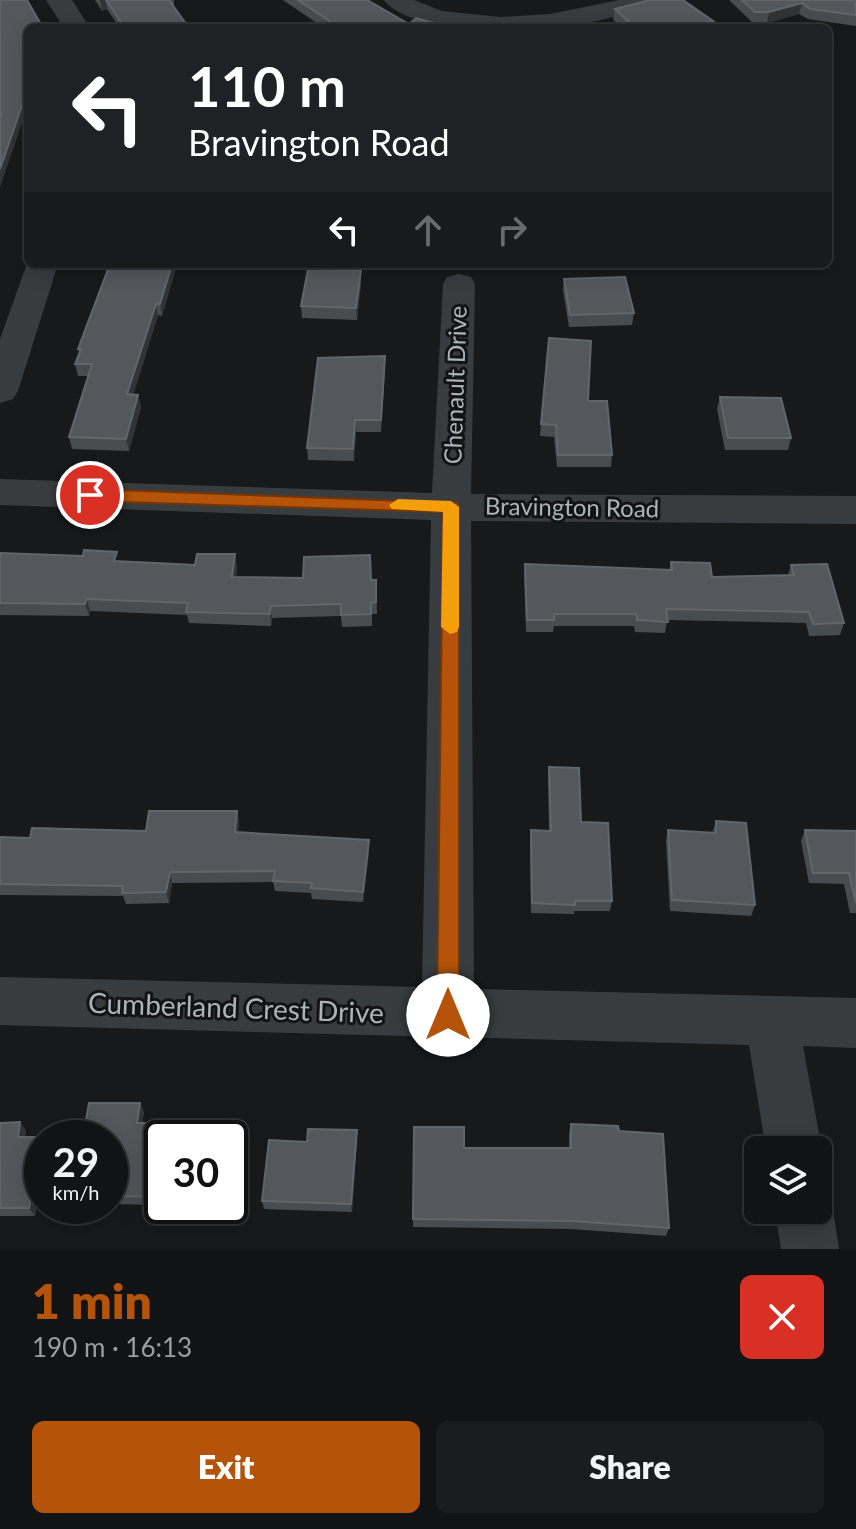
<!DOCTYPE html>
<meta charset="utf-8">
<style>
body{margin:0;font-family:Lato,sans-serif;background:#1b1c1d;color:#f1f3f6;height:100vh;display:flex;flex-direction:column;font-size:30px;white-space:nowrap}
*{box-sizing:border-box;margin:0}
p{font-size:26px;color:#9c9ea0}
.icon{flex:none;width:44px;height:44px;fill:none;stroke:currentColor;stroke-width:2;stroke-linecap:round;stroke-linejoin:round}
.map{position:relative;height:1249px;overflow:hidden}
.side{display:flex;flex-direction:column;background:#121314;flex:1}
.side>*{flex:none}
.hud{position:absolute;left:24px;top:24px;width:808px;height:244px;border-radius:12px;box-shadow:0 4px 20px #0003,0 0 0 2px #313234;background:#202124;color:#fff;overflow:hidden}
.controls{position:absolute;left:744px;top:1136px;display:grid;gap:16px}
.controls a{display:grid;place-items:center;width:88px;height:88px;border-radius:12px;background:#121314;box-shadow:0 4px 20px #0003,0 0 0 2px #313234;font-size:40px}
.speed{position:absolute;left:24px;top:1120px;display:flex;gap:16px;font-size:40px;font-weight:700;text-align:center}
.speed>*{display:grid;place-content:center;width:104px;height:104px;border-radius:50%;background:#121314;box-shadow:0 4px 20px #0003,0 0 0 2px #313234;line-height:1}
.speed small{font-size:20px;font-weight:400}
.speed .limit{border:4px solid #111;border-radius:12px;background:#fff;color:#111}
.pin{position:absolute;display:grid;place-items:center;width:68px;height:68px;color:#fff;margin:-34px;border:4px solid #fff;border-radius:50%;box-shadow:0 2px 8px #0007}
.me{position:absolute;width:88px;margin:-44px;rotate:0deg;stroke-linejoin:round;filter:drop-shadow(0 0 6px #0008)}
.turn{display:flex;align-items:center;gap:28px;height:168px;padding:0 32px;font-size:36px}
.turn .icon{width:104px;height:104px;stroke-width:2.5}
.turn b{display:block;font-size:56px;line-height:68px}
.lanes{display:flex;align-items:center;height:76px;padding:0 32px;background:#0003;justify-content:center;gap:40px;direction:ltr}
.lanes .off{opacity:.35}
.round{display:grid;place-items:center;flex:none;width:84px;height:84px;border-radius:12px;background:#1b1c1d}
.summary{display:flex;align-items:center;justify-content:space-between;height:136px;padding:0 32px}
h1{font-size:48px;font-weight:800;line-height:60px;color:#b45309}
.cta{display:flex;gap:16px;margin-top:auto;padding:16px 32px}
.cta a{flex:1;height:92px;border-radius:12px;background:#b45309;color:#fff;font-size:32px;font-weight:800;line-height:92px;text-align:center}
.cta a+a{background:#1b1c1d;color:#f1f3f6}
.map>svg:first-child{display:block}
.lines{fill:none;stroke-linecap:round;stroke-linejoin:round}
.minor{fill:#393c3f;fill-rule:evenodd}
.wall{fill:#494c4f}
.shaded-wall{fill:#313335}
.building{fill:#54575b;stroke:#61666a;stroke-width:2}
.route{fill:#b45309;stroke:#753606;stroke-width:2}
.slow{fill:#f59e0b}
.labels{text-anchor:middle;stroke-width:6;stroke-linejoin:round;paint-order:stroke}
.street-label{font-size:24px;fill:#aab4ba;stroke:#131315}
.near-street-label{font-size:28px;fill:#aab4ba;stroke:#131315}
</style>
<div class="map">
<svg width="856" height="1249" viewBox="0 0 856 1249">
<rect width="100%" height="100%" fill="#18191a"/>
<g class="lines">
<!-- minor -->
<g class="minor">
<path d="M46,0H72L90,28H64Z"/>
<path d="M384,0H414L442,11L500,17L550,14L619,0H663L659,5C627,13 595,23 562,27C524,33 408,34 384,0Z"/>
<path d="M28,261V264H58L18,391L13,399L0,403V339Z"/>
<path d="M459,274L471,277L475,284L471,494L856,496V524L471,521L474,989L856,998V1048L803,1046L822,1150L818,1160V1150H766L749,1045L454,1037L448,1040L441,1037L0,1025V977L422,987L431,520L0,505V479L432,493L443,284L447,277Z"/>
<path d="M818,1187L824,1190L833,1210L839,1249H781L775,1210H818Z"/>
</g>
</g>
<!-- wall -->
<g class="wall">
<path d="M95,0H174V5L173,6L189,28H120L107,9L102,11Z"/>
<path d="M283,0H367L409,24L452,28H324Z"/>
<path d="M729,0H854L856,2V26L808,19L799,14L767,23H753Z"/>
<path d="M615,9L712,28L618,24L613,20Z"/>
<path d="M110,264H177L162,316L158,315L133,395H138L141,407L129,451L72,449L69,437L89,376H78L75,364L79,353L78,349Z"/>
<path d="M361,270V282L357,320L302,318L301,306Z"/>
<path d="M564,279L634,313L632,325L569,327L563,290Z"/>
<path d="M549,338L588,401L612,455L611,467H557L554,437L540,436Z"/>
<path d="M385,368L381,432H356L354,461L308,460L307,448Z"/>
<path d="M720,397L791,438L788,450H725L717,409Z"/>
<path d="M0,553L120,561L237,566L236,577L376,580L377,614H372V626L342,627L341,616L272,618L271,626L189,623L187,615L90,611L89,616L0,615Z"/>
<path d="M671,562L712,577L788,575L791,565L844,623L840,635L809,636L806,623L667,620L665,633L635,632L634,626H554L553,632H526L524,576L525,564L669,570Z"/>
<path d="M549,767L581,822L612,901L610,911H574V914L531,913L530,840L531,830L549,831L548,778Z"/>
<path d="M237,811L239,822L238,832L369,851L363,902L312,899L311,893L275,891L273,882L172,883L169,903L126,904L123,896L0,895V837L30,838L146,831Z"/>
<path d="M716,821L755,905L751,916L670,911L666,841L668,830L712,833Z"/>
<path d="M805,830L856,831V913H850L844,884L809,883L801,841Z"/>
<path d="M140,1103L144,1112L142,1123H192L196,1132L162,1138V1205L110,1204V1138H42V1204H37L35,1216H0V1123L20,1122L26,1131L25,1137H83Z"/>
<path d="M571,1124L619,1131L669,1228L666,1236L571,1229L413,1227L414,1127L464,1148H569V1133Z"/>
<path d="M357,1130V1139L352,1212L264,1209L262,1201L307,1142Z"/>
</g>
<!-- shaded-wall -->
<g class="shaded-wall">
<path d="M100,0H106L107,9L102,11Z"/>
<path d="M802,3L799,14L767,23L769,12Z"/>
<path d="M713,21L712,28H691V25Z"/>
<path d="M28,88V106L0,187V169Z"/>
<path d="M172,264H177L162,316L160,304Z"/>
<path d="M361,270V282L357,320L356,308Z"/>
<path d="M156,304L158,315L130,406L127,394Z"/>
<path d="M385,356V368L381,432V420Z"/>
<path d="M138,395L141,407L129,451L126,439Z"/>
<path d="M355,420L356,432L354,461L353,449Z"/>
<path d="M235,554L237,566L234,589L232,577Z"/>
<path d="M87,599L90,611L89,616L85,604Z"/>
<path d="M271,606L272,618L271,626L270,614Z"/>
<path d="M237,811L239,822L237,843L235,832Z"/>
<path d="M369,840V851L363,902V892Z"/>
<path d="M170,872L172,883L169,903L166,892Z"/>
<path d="M140,1103L144,1112L141,1132L137,1123Z"/>
<path d="M20,1122L26,1131L23,1146L18,1137Z"/>
<path d="M192,1123L196,1132L195,1138H191Z"/>
<path d="M357,1130V1139L352,1212L351,1204Z"/>
<path d="M32,1195L37,1204L35,1216L29,1208Z"/>
</g>
<!-- building -->
<g class="building">
<path d="M0,0H27L43,28H28V88L0,169V115H1L0,113Z"/>
<path d="M106,0H169L189,28H125Z"/>
<path d="M298,0H367L409,24L416,18L452,28H330L331,22Z"/>
<path d="M650,0H683L713,21L691,25L694,28H595L629,22L615,9Z"/>
<path d="M742,0H854L856,2V15L810,9L802,3L769,12H755Z"/>
<path d="M110,264H172L160,304H156L127,394L138,395L126,439L69,437L92,364H75L81,349H78Z"/>
<path d="M308,269L361,270L356,308L301,306Z"/>
<path d="M625,277L634,313L570,315L564,279Z"/>
<path d="M549,338L591,341L588,401H607L612,455H558L556,425L541,424Z"/>
<path d="M385,356L381,420H355L353,449L307,448L318,358Z"/>
<path d="M720,397L781,398L791,438H728Z"/>
<path d="M84,550L117,552L114,561L195,565L197,554H235L232,577L303,578L304,557L370,555L371,580H376V602L371,603V614L341,615V604L271,606L270,614L186,612L188,603L87,599L85,604L0,603V553L83,556Z"/>
<path d="M671,562L710,563L712,577L794,575L791,565L827,564L844,623L813,624L809,612L666,609L668,622L637,620L636,614H554V620H527L525,564L672,570Z"/>
<path d="M549,767L579,768L581,822L608,823L612,901H575V905L532,903L531,830L551,831Z"/>
<path d="M149,811H237L235,832L369,840L363,892L311,888L312,883L273,881L275,871L170,872L166,892L122,893L123,886L0,884V837L30,838L32,828L146,831Z"/>
<path d="M716,821L746,823L755,905L672,900L668,830L716,833Z"/>
<path d="M805,830L856,831V903L849,873H813Z"/>
<path d="M89,1103H140L137,1123H192L191,1138H162V1197L110,1196V1138H42V1195H32L29,1208H0V1123L20,1122L18,1137H83Z"/>
<path d="M571,1124L618,1126L619,1131L663,1134L669,1228L573,1221L413,1219L414,1127H464V1148H571Z"/>
<path d="M308,1129L357,1130L351,1204L262,1201L269,1140L307,1142Z"/>
</g>
<!-- route -->
<path class="route" d="M90,489L457,503L459,507V1015L456,1022L448,1025L440,1022L437,1015L443,512L90,501L82,495Z"/>
<!-- slow -->
<path class="slow" d="M398,499L451,501L459,507V627L457,632L450,634L441,627L443,512L392,509L389,505Z"/>
<g class="labels">
<!-- street labels -->
<g class="street-label">
<text transform="translate(456 385) rotate(-88)" y="8">Chenault Drive</text>
<text transform="translate(572 508) rotate(1)" y="8">Bravington Road</text>
</g>
<!-- near-street labels -->
<g class="near-street-label">
<text transform="translate(236 1008) rotate(2)" y="10">Cumberland Crest Drive</text>
</g>
</g>
</svg>
<div class="controls">
<a><svg class="icon" aria-label="layers" viewBox="0 0 24 24"><path d="M12 4l9 5-9 5-9-5zM3 14l9 5 9-5"/></svg></a>
</div>
<div class="speed"><div>29<small>km/h</small></div><div class="limit">30</div></div>
<div class="pin" style="left:90px;top:495px;background:#d93025"><svg class="icon" aria-label="arrive" viewBox="0 0 24 24"><path d="M6 21V4h12l-3 4 3 4H6"/></svg></div>
<svg class="me" style="left:448px;top:1015px" viewBox="-20 -20 40 40"><circle r="19" fill="#fff"/><path d="M0-13L10 11 0 6-10 11z" fill="#b45309"/></svg>
<div class="hud">
<div class="turn"><svg class="icon" aria-label="left" viewBox="0 0 24 24"><path d="M17 20v-9H6M10 6l-5 5 5 5"/></svg><div><b>110 m</b>Bravington Road</div></div>
<div class="lanes"><svg class="icon" aria-label="left" viewBox="0 0 24 24"><path d="M17 20v-9H6M10 6l-5 5 5 5"/></svg><svg class="icon off" aria-label="ahead" viewBox="0 0 24 24"><path d="M12 20V5M6 11l6-6 6 6"/></svg><svg class="icon off" aria-label="right" viewBox="0 0 24 24"><path d="M7 20v-9h11M14 6l5 5-5 5"/></svg></div>
</div>
</div>
<section class="side">
<div class="summary"><div><h1>1 min</h1><p>190 m · 16:13</p></div><a class="round" style="background:#d93025;color:#fff"><svg class="icon" aria-label="close" viewBox="0 0 24 24"><path d="M6 6l12 12M18 6L6 18"/></svg></a></div>
<div class="cta"><a>Exit</a><a>Share</a></div>
</section>
